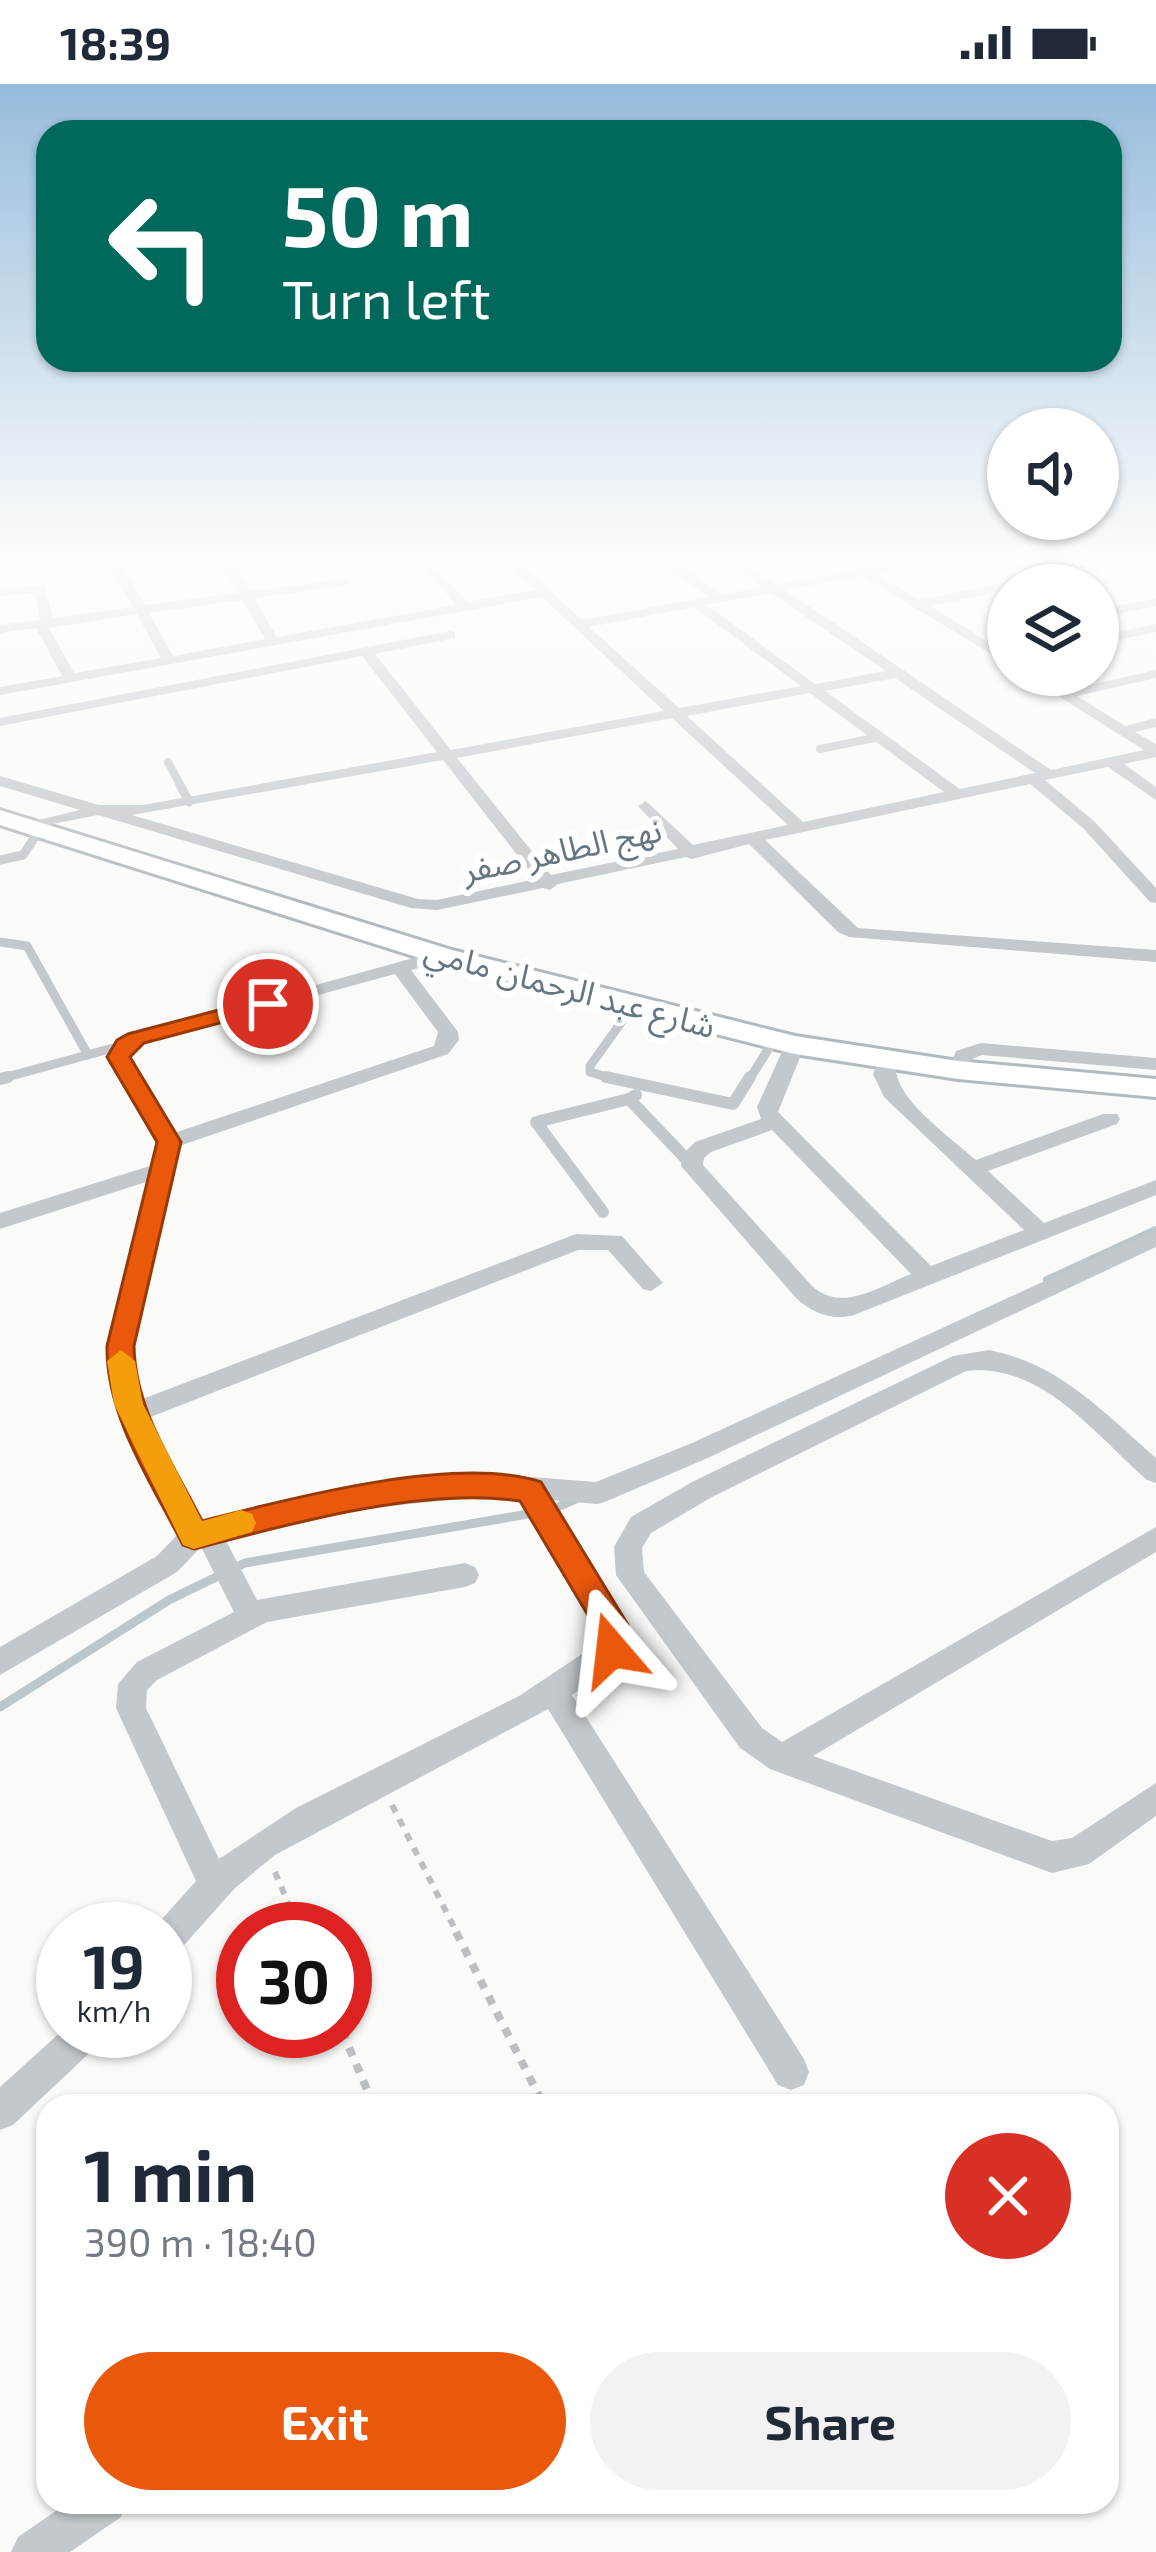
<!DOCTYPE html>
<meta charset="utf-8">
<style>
body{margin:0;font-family:"Exo 2","Noto Sans Arabic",sans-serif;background:#f2f2f3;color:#1f2937;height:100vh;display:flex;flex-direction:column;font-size:45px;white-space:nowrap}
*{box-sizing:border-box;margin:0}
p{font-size:39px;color:#747a83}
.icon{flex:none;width:66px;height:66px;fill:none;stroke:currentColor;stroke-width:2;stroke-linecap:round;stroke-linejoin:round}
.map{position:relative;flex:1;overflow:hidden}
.side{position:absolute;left:36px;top:2010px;width:1083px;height:420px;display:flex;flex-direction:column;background:#fff;border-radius:36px;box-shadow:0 3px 9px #0004}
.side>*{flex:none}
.guide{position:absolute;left:36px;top:36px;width:1086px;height:252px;border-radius:36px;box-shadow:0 3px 9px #0004;background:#00695c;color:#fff;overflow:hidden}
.controls{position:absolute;left:987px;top:324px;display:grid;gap:24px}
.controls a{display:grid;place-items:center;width:132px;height:132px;border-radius:50%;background:#fff;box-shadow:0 3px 9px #0004;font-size:60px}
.speed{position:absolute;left:36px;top:1818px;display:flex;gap:24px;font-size:60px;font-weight:700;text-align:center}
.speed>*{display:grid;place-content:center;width:156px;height:156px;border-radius:50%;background:#fff;box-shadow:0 3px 9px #0004;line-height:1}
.speed small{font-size:30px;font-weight:400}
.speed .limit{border:18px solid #d22;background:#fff;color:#111}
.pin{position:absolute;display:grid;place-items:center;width:102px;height:102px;color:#fff;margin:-51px;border:6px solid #fff;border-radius:50%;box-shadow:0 3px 12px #0007}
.me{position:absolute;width:132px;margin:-66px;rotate:343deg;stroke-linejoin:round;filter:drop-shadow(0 0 9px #0008)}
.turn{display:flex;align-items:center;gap:42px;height:252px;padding:0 48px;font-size:54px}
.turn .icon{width:156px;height:156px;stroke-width:2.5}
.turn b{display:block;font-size:84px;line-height:102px}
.round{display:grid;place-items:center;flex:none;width:126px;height:126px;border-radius:63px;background:#f2f2f3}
.head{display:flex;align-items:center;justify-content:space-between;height:204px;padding:0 48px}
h1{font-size:72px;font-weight:700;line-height:90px}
.cta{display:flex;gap:24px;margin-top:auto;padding:24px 48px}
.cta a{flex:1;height:138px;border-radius:72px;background:#ea580c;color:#fff;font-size:48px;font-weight:700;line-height:138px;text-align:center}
.cta a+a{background:#f2f2f3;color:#1f2937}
.status{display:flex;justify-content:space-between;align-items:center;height:84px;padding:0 60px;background:#fff;direction:ltr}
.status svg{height:33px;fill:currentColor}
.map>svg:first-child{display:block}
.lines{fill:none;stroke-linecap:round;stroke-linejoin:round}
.stream-far1{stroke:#bbc7cb;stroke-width:8}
.stream{stroke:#bbc7cb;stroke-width:9}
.secondary-casing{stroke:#b3babf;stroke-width:6}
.path-far2{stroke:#bbbfc2;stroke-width:3;stroke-dasharray:3 3;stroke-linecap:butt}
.path-far1{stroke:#bbbfc2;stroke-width:6;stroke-dasharray:8 8;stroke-linecap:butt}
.path{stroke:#bbbfc2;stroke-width:8;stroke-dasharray:9 9;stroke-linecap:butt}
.lane-far2{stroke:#c3c8cc;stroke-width:8}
.lane-far1{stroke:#c3c8cc;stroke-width:9}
.lane{stroke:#c3c8cc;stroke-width:12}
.street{fill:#c3c8cc;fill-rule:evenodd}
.secondary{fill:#fff;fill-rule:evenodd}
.route{fill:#ea580c;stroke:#983908;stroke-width:3}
.slow{fill:#f59e0b}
.labels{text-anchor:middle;stroke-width:12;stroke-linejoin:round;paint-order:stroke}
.far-street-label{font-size:33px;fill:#657683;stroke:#fff}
</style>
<div class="status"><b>18:39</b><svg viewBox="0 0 49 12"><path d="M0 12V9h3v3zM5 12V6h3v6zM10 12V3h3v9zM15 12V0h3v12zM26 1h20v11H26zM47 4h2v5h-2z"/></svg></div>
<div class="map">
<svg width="1156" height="2468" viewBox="0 0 1156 2468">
<rect width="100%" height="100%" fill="#fafaf8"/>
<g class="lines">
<!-- stream-far1 -->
<path class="stream-far1" d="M1047,1196L1156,1146"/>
<!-- stream -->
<path class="stream" d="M0,1623L169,1516L245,1479L551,1426L576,1415"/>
<defs>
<path id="secondary" d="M0,726L452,866L795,952L958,977L1156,995V1013L958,995L795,970L432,878L0,741Z"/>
</defs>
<!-- secondary casing -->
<use href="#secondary" class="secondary-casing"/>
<!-- path-far2 -->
<path class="path-far2" d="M363,494L414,476"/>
<!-- path-far1 -->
<g class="path-far1">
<path d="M392,1721L458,1851"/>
<path d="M275,1788L299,1845"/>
</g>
<!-- path -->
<g class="path">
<path d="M456,1848L544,2022"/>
<path d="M342,1947L374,2022"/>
</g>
<!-- lane-far2 -->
<g class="lane-far2">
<path d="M820,665L879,653"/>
<path d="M168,678L182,704"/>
</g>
<!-- lane-far1 -->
<g class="lane-far1">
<path d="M180,701L189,718"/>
<path d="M0,776L23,771L39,747"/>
<path d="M0,858L27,862L88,971"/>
<path d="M0,995L124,961"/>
<path d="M616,996L590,988V982L633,922"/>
<path d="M749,996L774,956"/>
</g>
<!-- lane -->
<g class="lane">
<path d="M606,993L733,1020L750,993"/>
<path d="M0,995L8,993"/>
<path d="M636,1011L629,1015L692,1081"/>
<path d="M603,1128L536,1038L629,1015"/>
</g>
<!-- street -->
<g class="street">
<path d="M107,476H119L145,521L238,509L219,476H231L250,507L348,495L350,498L344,502L254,514L277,553L456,521L424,483L430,479L468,518L535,506L503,476H517L582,536L708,513L660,476H674L721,511L762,503L725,476H740L776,501L853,486L858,480C880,487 911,476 935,476L876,490L920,516L1114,476H1139L1031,501H1008V506L930,522L1008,570V580L862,492L785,506L1051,686L1144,666L1025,591H1042L1067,606L1156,586V594L1077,612L1125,642L1156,634V643L1135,648L1156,660V673L1124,680L1156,703V716L1108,683L1045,696L1095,738L1156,804V819L1150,818L1083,744L1030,700L765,756L858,844L1156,866V878L849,853L838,848L749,760L692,775L686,773L558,800L550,806L543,804L437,826L411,824L98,731L22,746V740L80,726L0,702V692L99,721H143L437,668L362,572L0,642V634L450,547L455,548V554L375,570L451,666L664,627L542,513L0,611V603L62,592L36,544L0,549V541L40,536L35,509L0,512V504L45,502L53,534L133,523ZM771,509L886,587L815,600L707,521ZM242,516L265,555L173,572L149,529ZM694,523L801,602L679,624L589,543ZM137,530L161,574L74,589L49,544ZM895,594L1035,689L960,705L825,607ZM810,609L944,708L803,738L687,632ZM672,634L788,741L693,761L646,717L638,722L678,765L551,791L457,674ZM443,676L536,795L437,816L418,815L132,731Z"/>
<path d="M1156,514V522L1098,534V526Z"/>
<path d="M1156,540V548L1098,560V552Z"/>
<path d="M442,866L451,872L449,876L411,886L458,948L459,956L448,970L179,1062L133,1262L132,1290L140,1316L576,1150L622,1152L663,1199L651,1207L643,1205L608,1166H578L148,1334L201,1439L328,1406L492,1390L596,1398L692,1359L1156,1146V1163L710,1373L607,1417L598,1420L550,1416L626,1541L627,1566L622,1575L572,1611L804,1975L809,1988L804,2001L791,2006L778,2001L548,1625L275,1771L235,1804L177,1869L165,1874V1845H153L196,1797L116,1624L118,1600L137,1578L234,1528L201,1463L177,1488L0,1591V1563L157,1472L179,1449C150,1391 106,1329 109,1262L149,1097L0,1145V1129L153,1081L158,1058L108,973L118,956ZM395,890L438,948L434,962L174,1049L128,973L133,964L143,959ZM492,1412L520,1414L598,1543L597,1560L519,1612L296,1724L219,1775L146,1624L147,1606L157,1596L267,1538L465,1503L475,1499L479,1491L475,1483L465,1479L257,1516L225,1455L328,1428Z"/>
<path d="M795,955L805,961L778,1028L931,1182L1024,1146L884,1013L873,990L880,973H894L897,977C887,1010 952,1054 976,1076L1103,1030H1117L1120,1035L1117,1040L988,1087L1044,1139L1156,1096V1111L854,1231C832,1237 812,1229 796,1214L681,1082L682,1071L695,1058L761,1035L757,1023L785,961ZM772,1046L911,1190C878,1203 842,1229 812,1202L703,1081L704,1074L711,1068Z"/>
<path d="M981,959L1156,974V986L982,971L972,975L965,990H951L948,986L956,967Z"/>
<path d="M989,1266C1060,1280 1103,1328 1156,1374V1399L1147,1396C1095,1351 1042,1278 966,1287L712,1413L651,1449L642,1464L644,1488L762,1644L782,1658L1156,1443V1468L813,1672L1052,1757L1072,1754L1156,1699V1732L1089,1780L1052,1789L770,1685L740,1664L616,1491L614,1463L631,1433L694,1397L953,1272Z"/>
<path d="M63,1946L106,1947L100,1959L13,2041L0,2046V2003Z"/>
<path d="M69,2418H127L121,2433L70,2468H11L18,2453Z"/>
</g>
<!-- secondary -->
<use href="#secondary" class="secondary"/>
</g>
<!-- sky -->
<linearGradient id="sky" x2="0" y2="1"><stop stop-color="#96bcdc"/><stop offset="0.58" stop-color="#fdfdfc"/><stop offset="1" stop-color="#fdfdfc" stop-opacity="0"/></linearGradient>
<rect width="1156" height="822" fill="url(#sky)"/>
<!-- route -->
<path class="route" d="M268,913L276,915V924L144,959L130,973L181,1058L134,1262C135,1326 174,1381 202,1437C288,1415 456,1370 541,1398L628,1541L629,1566L624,1576L612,1580L601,1576L595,1543L520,1417C423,1402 289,1440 194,1465L183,1461C152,1399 106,1333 107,1262L157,1058L107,973L117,956L128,950Z"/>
<!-- slow -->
<path class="slow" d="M121,1266L135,1277L143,1320L202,1437L241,1426L252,1430L256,1439L252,1448L194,1465L183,1461L114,1320L107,1277Z"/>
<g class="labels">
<!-- far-street labels -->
<g class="far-street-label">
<text transform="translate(562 766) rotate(-12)" y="12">نهج الطاهر صفر</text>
<text transform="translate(570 904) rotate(15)" y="12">شارع عبد الرحمان مامي</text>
</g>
</g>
</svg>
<div class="controls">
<a><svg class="icon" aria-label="sound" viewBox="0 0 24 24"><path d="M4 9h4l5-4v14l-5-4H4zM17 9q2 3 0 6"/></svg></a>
<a><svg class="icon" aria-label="layers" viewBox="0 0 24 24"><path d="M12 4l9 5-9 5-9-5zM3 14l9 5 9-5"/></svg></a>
</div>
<div class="speed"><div>19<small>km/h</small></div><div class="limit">30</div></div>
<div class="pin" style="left:268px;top:920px;background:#d93025"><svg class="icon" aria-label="arrive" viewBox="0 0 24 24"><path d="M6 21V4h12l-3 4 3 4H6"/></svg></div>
<svg class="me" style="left:612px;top:1566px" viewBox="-20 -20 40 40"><path d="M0-17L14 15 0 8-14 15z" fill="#ea580c" stroke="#fff" stroke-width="4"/></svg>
<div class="guide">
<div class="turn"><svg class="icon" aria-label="left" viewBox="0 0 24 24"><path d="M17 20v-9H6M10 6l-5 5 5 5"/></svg><div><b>50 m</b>Turn left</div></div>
</div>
<section class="side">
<div class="head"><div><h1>1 min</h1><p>390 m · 18:40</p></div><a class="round" style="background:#d93025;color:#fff"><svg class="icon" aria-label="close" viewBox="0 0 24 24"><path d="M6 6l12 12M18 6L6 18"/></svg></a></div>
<div class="cta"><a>Exit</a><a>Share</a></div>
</section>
</div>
